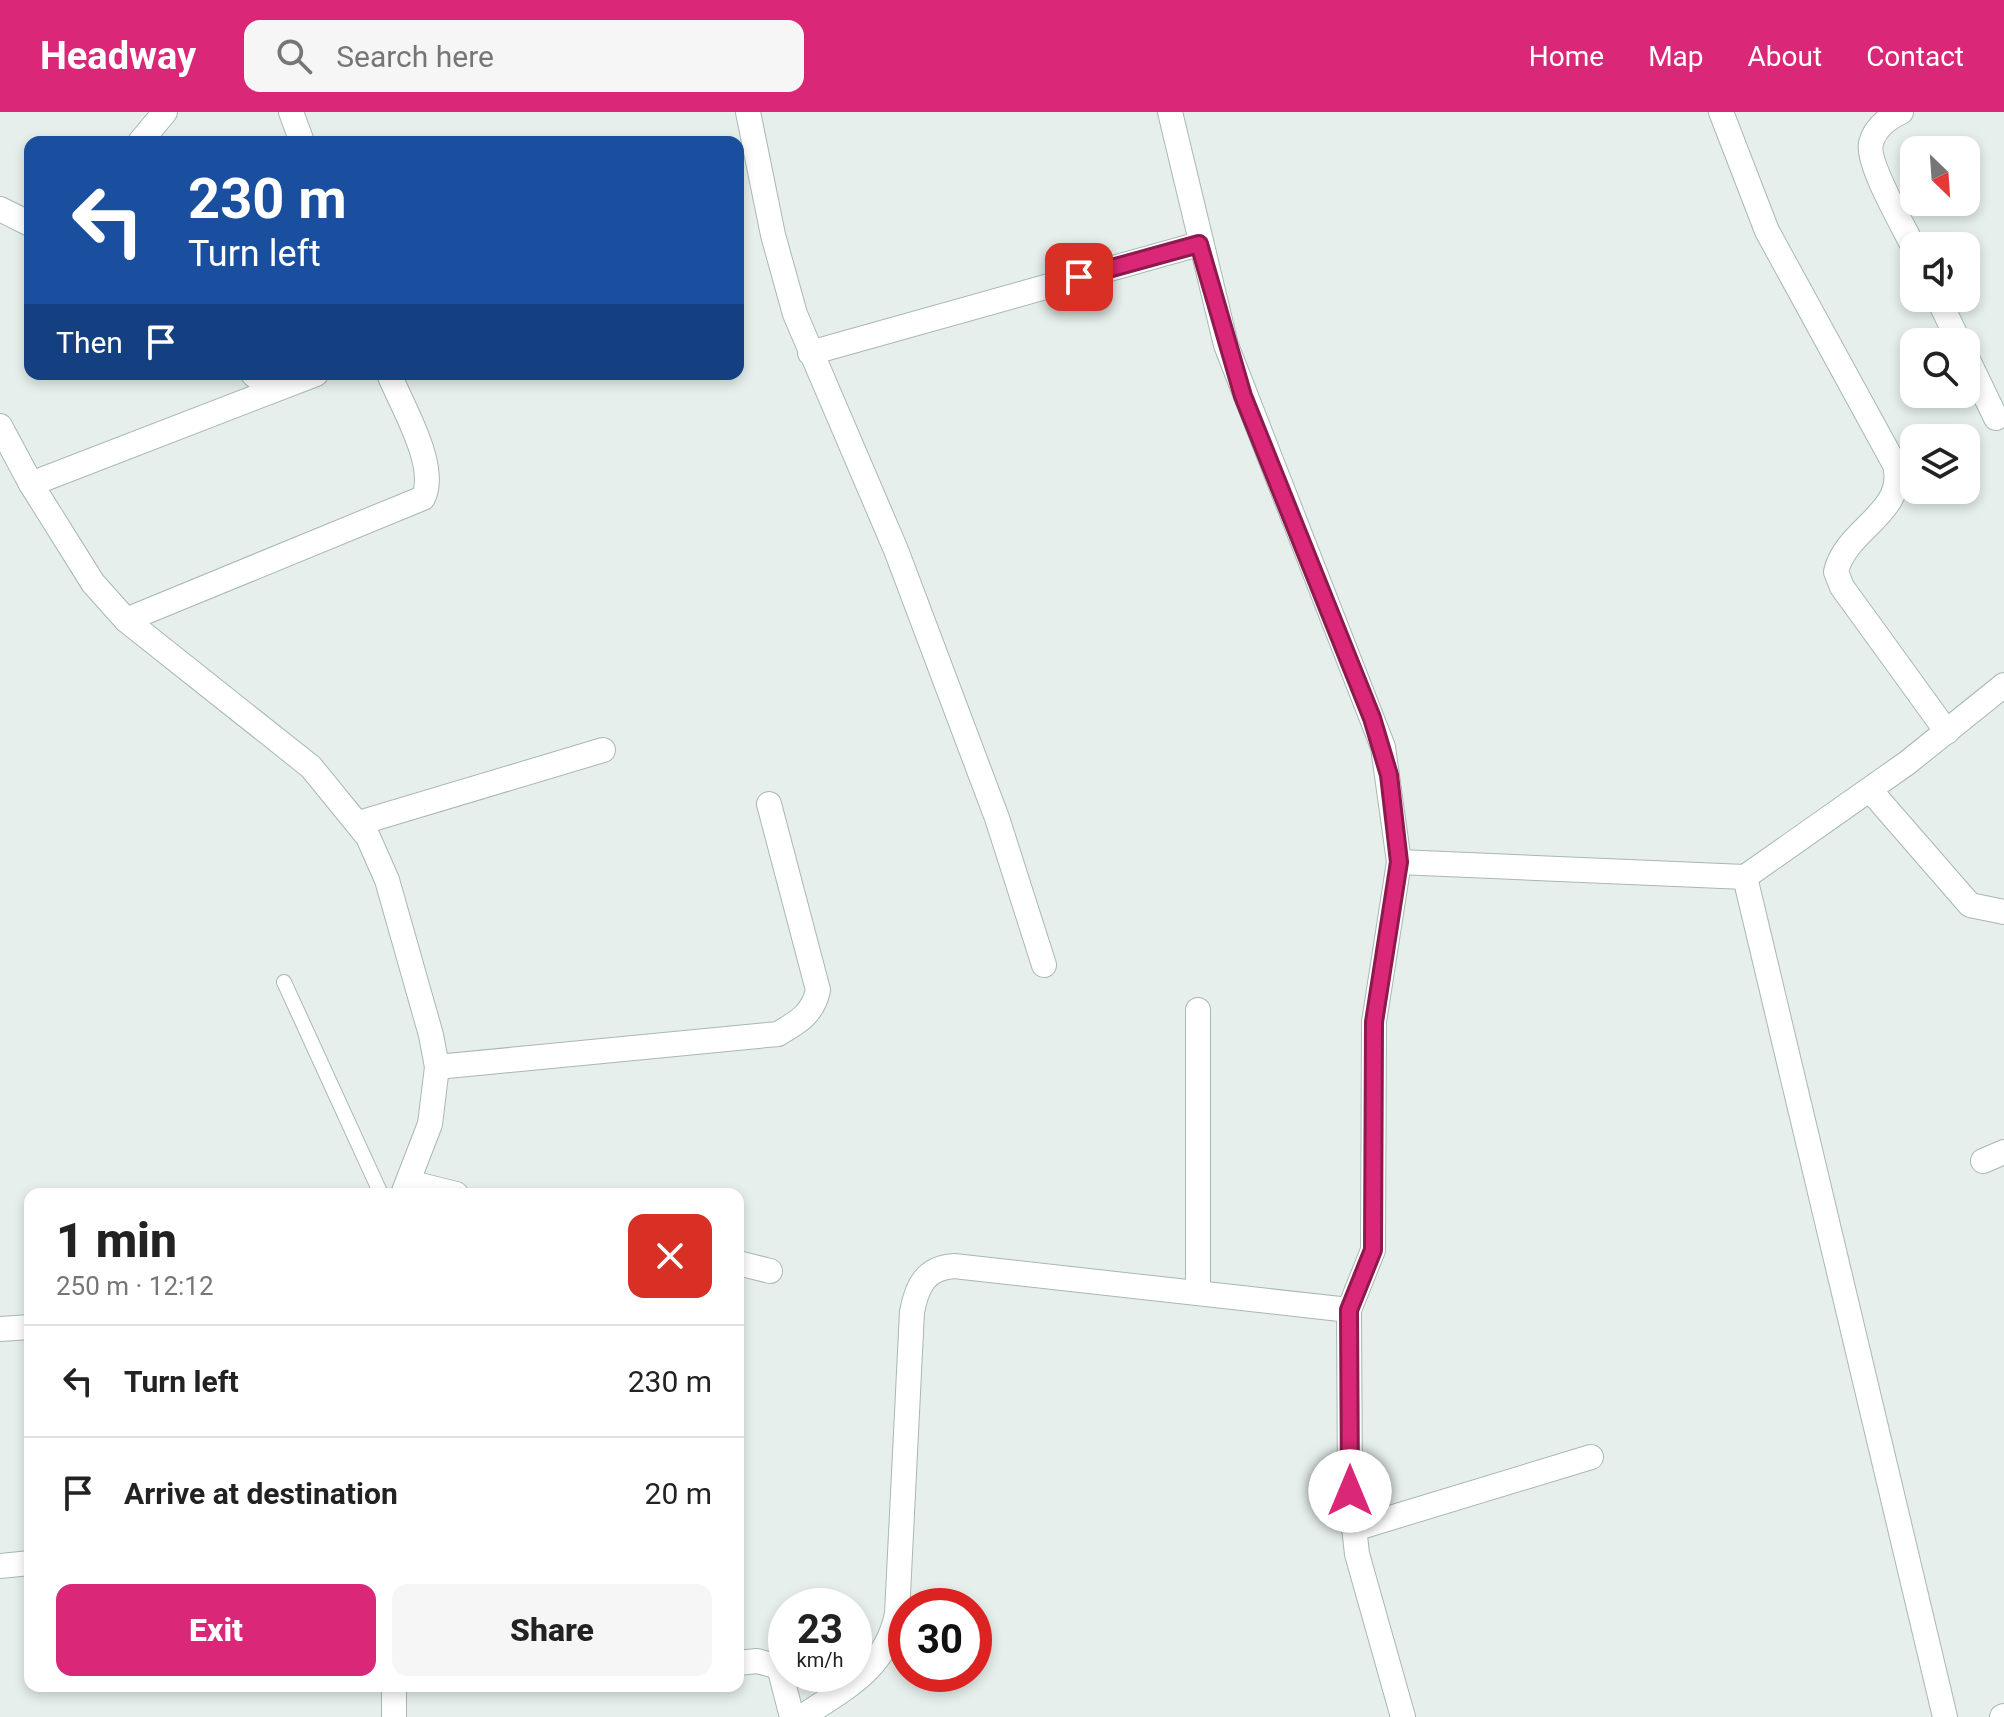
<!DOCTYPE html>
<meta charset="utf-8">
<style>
body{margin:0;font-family:Roboto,sans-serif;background:#f6f6f6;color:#222;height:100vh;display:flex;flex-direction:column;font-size:30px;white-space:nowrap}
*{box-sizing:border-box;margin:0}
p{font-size:26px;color:#767676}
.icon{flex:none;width:44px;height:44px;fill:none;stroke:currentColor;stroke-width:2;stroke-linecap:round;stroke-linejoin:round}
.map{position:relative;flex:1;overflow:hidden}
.side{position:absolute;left:24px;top:1076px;width:720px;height:504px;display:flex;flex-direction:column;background:#fff;border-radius:16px;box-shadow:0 4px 12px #0003}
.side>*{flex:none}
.hud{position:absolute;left:24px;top:24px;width:720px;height:244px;border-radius:16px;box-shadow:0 4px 12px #0003;background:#1a4fa0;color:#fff;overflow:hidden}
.needle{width:52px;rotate:155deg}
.fabs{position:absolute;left:1900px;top:24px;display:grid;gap:16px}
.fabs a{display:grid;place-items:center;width:80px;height:80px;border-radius:16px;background:#fff;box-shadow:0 4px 12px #0003;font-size:40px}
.speed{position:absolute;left:768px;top:1476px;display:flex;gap:16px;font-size:40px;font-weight:700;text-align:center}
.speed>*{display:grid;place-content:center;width:104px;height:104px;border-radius:50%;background:#fff;box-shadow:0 4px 12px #0003;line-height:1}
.speed small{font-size:20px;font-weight:400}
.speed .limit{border:12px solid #d22;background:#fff;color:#111}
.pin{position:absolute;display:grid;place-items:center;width:68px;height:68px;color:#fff;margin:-34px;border-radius:16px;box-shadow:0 4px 12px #0006}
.me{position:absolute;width:88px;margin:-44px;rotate:0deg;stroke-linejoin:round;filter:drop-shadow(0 0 6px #0008)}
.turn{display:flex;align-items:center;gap:28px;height:168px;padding:0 32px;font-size:36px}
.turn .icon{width:104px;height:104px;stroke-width:2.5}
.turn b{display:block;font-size:56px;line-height:68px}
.then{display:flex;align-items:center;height:76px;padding:0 32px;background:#0003;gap:16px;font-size:30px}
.round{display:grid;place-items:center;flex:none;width:84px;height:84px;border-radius:16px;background:#f6f6f6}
.overview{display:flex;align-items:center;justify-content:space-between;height:136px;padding:0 32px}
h1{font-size:48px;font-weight:800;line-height:60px}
.action{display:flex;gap:16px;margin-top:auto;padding:16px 32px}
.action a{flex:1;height:92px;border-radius:16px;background:#db2777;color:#fff;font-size:32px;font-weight:800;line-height:92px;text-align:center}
.action a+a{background:#f6f6f6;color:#222}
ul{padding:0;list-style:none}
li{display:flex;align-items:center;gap:24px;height:112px;padding:0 32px;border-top:2px solid #e0e0e0}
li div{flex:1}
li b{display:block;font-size:30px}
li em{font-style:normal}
header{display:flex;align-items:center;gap:48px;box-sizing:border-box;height:112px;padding:0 40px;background:#db2777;color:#fff}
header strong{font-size:38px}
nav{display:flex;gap:44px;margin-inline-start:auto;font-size:28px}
.search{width:560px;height:72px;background:#f6f6f6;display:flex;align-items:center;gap:20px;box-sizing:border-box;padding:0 28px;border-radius:16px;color:#767676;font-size:30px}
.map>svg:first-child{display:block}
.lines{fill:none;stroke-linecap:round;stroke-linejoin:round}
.lane-casing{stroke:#a8b8b2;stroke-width:16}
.street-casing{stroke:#a8b8b2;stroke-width:26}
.lane{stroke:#fff;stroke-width:14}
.street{stroke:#fff;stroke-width:24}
.route-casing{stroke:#8e194d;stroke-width:20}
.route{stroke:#db2777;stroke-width:14}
</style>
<header>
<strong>Headway</strong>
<div class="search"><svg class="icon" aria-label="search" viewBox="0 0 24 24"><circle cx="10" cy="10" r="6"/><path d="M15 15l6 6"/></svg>Search here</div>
<nav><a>Home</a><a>Map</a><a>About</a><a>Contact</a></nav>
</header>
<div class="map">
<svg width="2004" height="1605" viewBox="0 0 2004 1605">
<rect width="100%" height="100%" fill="#e6efeb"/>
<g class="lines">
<defs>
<path id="lane" d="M284,870L381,1082"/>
<g id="street">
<path d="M291,0L302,30"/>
<path d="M748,0L773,123L795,202L896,438L997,706L1044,853"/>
<path d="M1170,0L1226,233L1383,635L1399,750L1374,910L1373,1138L1349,1198L1350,1379L1357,1442L1403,1605"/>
<path d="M1721,0L1767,119L1895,353C1907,401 1845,417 1836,460L1842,475L1947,620"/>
<path d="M1901,0C1888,6 1875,16 1871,31C1866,51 1904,115 1914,136"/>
<path d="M140,30L165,0"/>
<path d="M0,97L30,112"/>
<path d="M1938,186L1959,230"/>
<path d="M810,241L1199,132"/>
<path d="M1966,244L1996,306"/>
<path d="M253,262L272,277"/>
<path d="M0,314L31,372L93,471L126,508L311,655L368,725L387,768L431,923L437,955L430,1012L403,1082"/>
<path d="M31,372L316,262"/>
<path d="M126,508L423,386C439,355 402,294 389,262"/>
<path d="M1870,678L1970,793L2004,800"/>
<path d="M359,711L603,638"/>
<path d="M1399,750L1745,765L1907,651L2004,573"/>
<path d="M1745,765L1945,1605"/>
<path d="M1198,898V1181"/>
<path d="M437,955L778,922C798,910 813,902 818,878L769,692"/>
<path d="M1983,1049L2004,1040"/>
<path d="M408,1070L456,1082"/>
<path d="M738,1151L770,1159"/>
<path d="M0,1217L30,1215"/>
<path d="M1354,1417L1591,1345"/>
<path d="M0,1454L30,1451"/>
<path d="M738,1551L757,1549L779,1555L792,1605"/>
<path d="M394,1605V1574"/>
<path d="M802,1605C846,1575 885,1558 897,1502L912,1200C917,1173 926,1156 954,1154L1349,1198"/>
<path d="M2002,1605L2004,1604"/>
</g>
</defs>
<!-- lane casing -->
<use href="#lane" class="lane-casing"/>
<!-- street casing -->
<use href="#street" class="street-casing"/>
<!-- lane -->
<use href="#lane" class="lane"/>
<!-- street -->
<use href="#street" class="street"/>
</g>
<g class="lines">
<defs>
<path id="route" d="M1079,165L1199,132L1243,284L1372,606L1389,663L1399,750L1374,910L1373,1138L1349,1198L1350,1379"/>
</defs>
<!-- route casing -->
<use href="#route" class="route-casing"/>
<!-- route -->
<use href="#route" class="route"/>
</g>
</svg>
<div class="fabs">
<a><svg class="needle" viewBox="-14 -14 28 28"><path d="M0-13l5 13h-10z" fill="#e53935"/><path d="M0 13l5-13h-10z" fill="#767676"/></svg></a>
<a><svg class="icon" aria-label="sound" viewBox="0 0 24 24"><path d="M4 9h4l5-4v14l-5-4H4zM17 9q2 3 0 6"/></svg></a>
<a><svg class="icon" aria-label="search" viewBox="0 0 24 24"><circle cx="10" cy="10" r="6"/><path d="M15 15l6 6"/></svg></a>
<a><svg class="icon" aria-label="layers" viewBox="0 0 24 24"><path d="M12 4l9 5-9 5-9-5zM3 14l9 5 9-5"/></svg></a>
</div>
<div class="speed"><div>23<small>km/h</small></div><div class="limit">30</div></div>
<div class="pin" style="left:1079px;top:165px;background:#d93025"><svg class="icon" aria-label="arrive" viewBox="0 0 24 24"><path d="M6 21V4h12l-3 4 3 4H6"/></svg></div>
<svg class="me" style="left:1350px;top:1379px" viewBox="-20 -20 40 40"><circle r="19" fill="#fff"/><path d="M0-13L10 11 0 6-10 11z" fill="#db2777"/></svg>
<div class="hud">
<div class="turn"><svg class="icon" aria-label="left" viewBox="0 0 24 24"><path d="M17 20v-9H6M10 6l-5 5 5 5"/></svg><div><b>230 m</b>Turn left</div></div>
<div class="then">Then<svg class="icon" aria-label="arrive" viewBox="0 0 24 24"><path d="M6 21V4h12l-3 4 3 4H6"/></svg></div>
</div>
<section class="side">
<div class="overview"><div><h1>1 min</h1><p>250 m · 12:12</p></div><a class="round" style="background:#d93025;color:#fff"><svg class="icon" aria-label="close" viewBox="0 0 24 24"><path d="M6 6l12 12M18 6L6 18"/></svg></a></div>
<ul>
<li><svg class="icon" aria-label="left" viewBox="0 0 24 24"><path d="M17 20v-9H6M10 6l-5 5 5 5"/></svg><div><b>Turn left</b></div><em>230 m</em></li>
<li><svg class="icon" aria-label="arrive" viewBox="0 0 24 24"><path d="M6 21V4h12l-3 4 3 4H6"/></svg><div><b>Arrive at destination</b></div><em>20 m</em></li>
</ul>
<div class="action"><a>Exit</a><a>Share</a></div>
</section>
</div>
